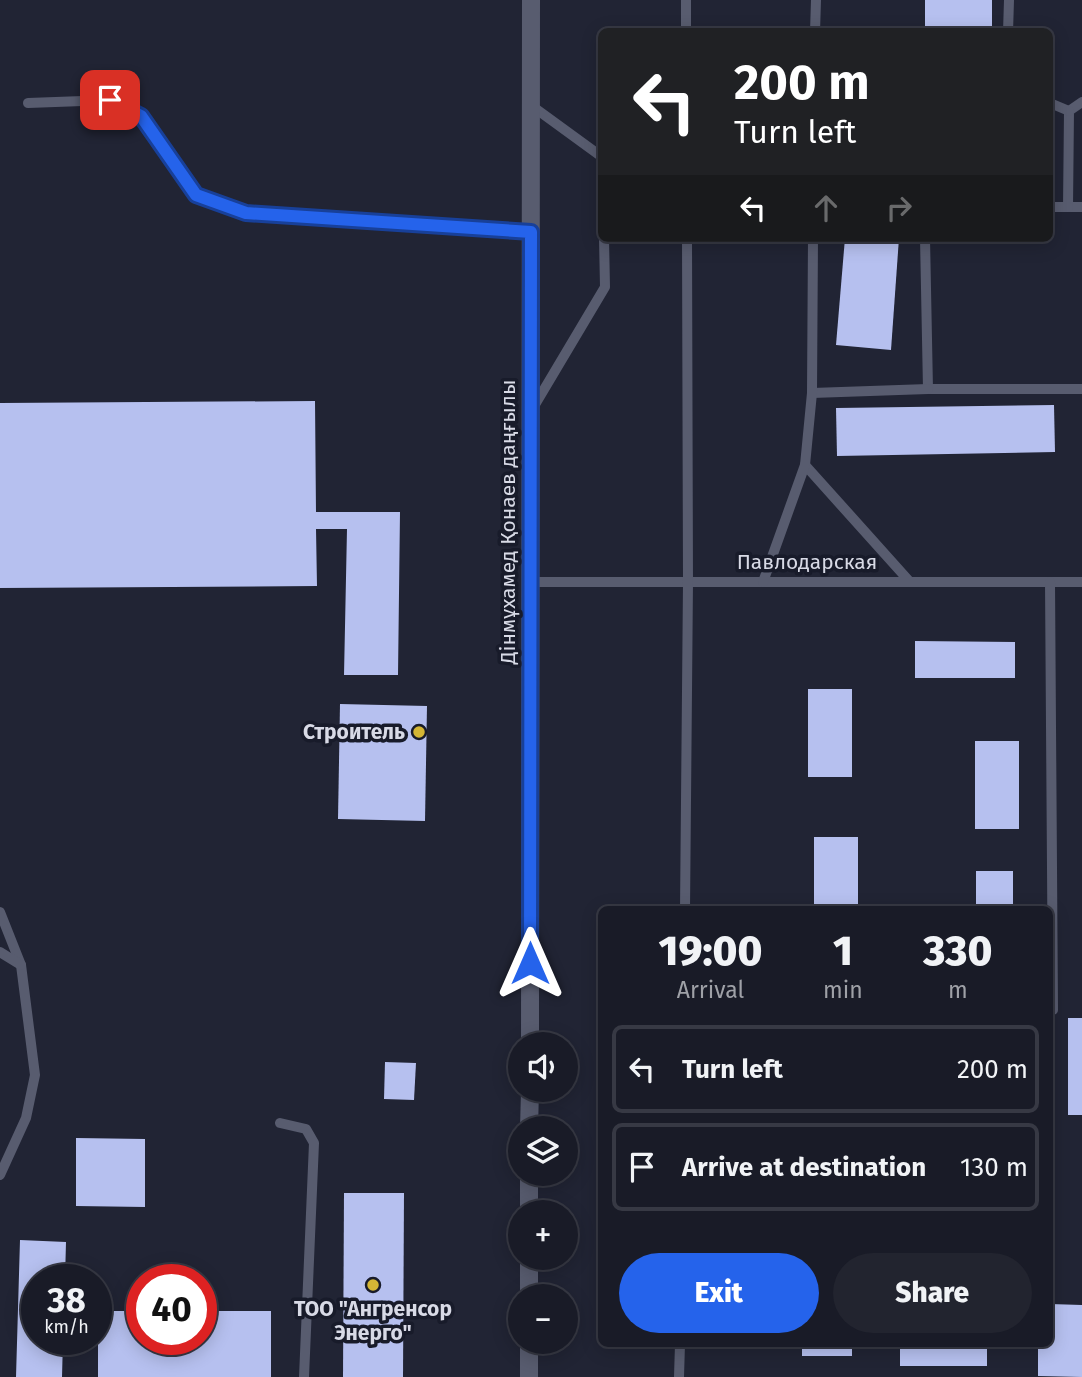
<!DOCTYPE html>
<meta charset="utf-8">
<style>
body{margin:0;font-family:"Fira Sans",sans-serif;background:#22242f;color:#f1f3f6;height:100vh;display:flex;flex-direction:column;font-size:26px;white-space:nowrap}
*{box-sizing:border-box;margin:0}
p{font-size:23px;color:#9fa1a7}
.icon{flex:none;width:38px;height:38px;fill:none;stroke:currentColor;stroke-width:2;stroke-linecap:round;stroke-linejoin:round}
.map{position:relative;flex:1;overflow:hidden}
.details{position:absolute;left:598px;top:906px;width:455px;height:441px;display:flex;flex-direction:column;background:#191b27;border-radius:10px;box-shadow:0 4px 18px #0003,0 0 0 2px #373944}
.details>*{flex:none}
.guide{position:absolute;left:598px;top:28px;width:455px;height:214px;border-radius:10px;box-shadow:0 4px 18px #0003,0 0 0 2px #373944;background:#202124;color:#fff;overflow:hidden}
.fabs{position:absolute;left:508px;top:1032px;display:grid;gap:14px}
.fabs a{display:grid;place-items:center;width:70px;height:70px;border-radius:50%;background:#191b27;box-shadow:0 4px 18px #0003,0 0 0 2px #373944;font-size:35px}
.speed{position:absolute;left:21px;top:1264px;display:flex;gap:14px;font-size:35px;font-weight:700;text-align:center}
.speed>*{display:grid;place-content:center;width:91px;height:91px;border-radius:50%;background:#191b27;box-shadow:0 4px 18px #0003,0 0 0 2px #373944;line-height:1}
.speed small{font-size:18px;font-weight:400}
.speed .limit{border:10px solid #d22;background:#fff;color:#111}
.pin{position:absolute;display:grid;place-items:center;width:60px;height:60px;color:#fff;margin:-30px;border-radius:14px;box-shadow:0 4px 10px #0006}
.me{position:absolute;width:77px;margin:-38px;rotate:0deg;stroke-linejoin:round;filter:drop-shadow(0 0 5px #0008)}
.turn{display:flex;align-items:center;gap:24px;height:147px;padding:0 21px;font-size:32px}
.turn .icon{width:91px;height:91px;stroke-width:2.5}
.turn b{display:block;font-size:49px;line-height:60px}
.lanes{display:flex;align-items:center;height:66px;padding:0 21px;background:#0003;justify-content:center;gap:35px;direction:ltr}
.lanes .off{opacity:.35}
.eta{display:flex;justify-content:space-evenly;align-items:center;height:119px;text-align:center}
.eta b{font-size:42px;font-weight:800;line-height:49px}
.cta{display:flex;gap:14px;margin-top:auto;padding:14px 21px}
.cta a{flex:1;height:80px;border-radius:42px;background:#2563eb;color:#fff;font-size:28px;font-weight:800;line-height:80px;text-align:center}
.cta a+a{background:#22242f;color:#f1f3f6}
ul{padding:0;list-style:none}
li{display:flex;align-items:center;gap:21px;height:88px;margin:0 14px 10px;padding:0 7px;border:4px solid #373944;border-radius:10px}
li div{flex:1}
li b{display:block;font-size:26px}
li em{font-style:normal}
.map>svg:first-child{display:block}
.building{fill:#b6c0ef}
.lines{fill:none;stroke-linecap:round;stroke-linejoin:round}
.service{stroke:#585c6f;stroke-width:10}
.tertiary{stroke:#585c6f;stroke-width:18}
.route-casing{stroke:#184099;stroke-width:18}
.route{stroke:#2563eb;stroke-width:12}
.poi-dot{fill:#d4b635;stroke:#181b2a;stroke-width:2.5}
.labels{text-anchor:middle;stroke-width:7;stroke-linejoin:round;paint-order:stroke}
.street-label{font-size:21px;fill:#d8dae6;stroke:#181b2a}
.poi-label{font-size:21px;font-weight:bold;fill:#d8dae6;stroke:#181b2a;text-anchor:end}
</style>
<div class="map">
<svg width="1082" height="1377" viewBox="0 0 1082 1377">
<rect width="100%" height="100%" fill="#212434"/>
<!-- building -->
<g class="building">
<rect x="925" y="0" width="67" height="32"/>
<path d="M845,238H899L891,350L836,345Z"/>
<path d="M315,401L316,512H400L398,675H344L347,529H316L317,586L0,588V403Z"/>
<path d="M1054,405L1055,452L837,456L836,408Z"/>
<path d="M915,641L1015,642V678H915Z"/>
<rect x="808" y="689" width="44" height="88"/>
<path d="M340,704L427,706L425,821L338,819Z"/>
<rect x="975" y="741" width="44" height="88"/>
<rect x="814" y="837" width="44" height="73"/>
<rect x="976" y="871" width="37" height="39"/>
<rect x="1068" y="1018" width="14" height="97"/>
<path d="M385,1062L416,1063L414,1100L384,1099Z"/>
<path d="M76,1138L145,1139V1207L76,1206Z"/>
<path d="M344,1193H404L403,1377H343Z"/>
<path d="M20,1240L66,1242L65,1279H37V1339H63L62,1377H16Z"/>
<path d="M1050,1304L1082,1305V1377L1038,1376V1344H1050Z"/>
<path d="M98,1311H142V1339H201V1311H271V1377H98Z"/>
<rect x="802" y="1344" width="50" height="12"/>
<rect x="900" y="1344" width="87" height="22"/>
</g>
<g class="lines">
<!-- service -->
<g class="service">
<path d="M686,0V32"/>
<path d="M815,32L816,0"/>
<path d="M1008,32L1009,0"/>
<path d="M1082,102L1069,111L1068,207H1082"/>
<path d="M28,103L110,100L141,116L196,195L246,213L531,232"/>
<path d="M1050,103L1069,111"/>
<path d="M532,106L602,157"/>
<path d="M1050,207H1068"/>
<path d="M925,238L928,389H1082"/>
<path d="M812,393L928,389"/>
<path d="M533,408L605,287L604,238"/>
<path d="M805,465L910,582"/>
<path d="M531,582H1082"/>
<path d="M763,582L805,465L812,393L813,238"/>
<path d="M1050,582L1053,1010"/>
<path d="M685,910L688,582L687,238"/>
<path d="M0,912L21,965L35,1075L26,1118L0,1175"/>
<path d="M0,952L21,965"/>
<path d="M280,1123L306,1129L314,1143L304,1377"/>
<path d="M679,1377L680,1344"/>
</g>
<!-- tertiary -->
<g class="tertiary">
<path d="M530,1045L531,0"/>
<path d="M529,1129L530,1090"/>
<path d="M529,1213V1174"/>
<path d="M529,1297V1258"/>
<path d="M529,1377V1342"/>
</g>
</g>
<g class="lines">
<defs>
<path id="route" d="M110,100L141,116L196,195L246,213L531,232L530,963"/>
</defs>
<!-- route casing -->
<use href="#route" class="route-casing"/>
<!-- route -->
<use href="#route" class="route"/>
</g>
<!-- markers -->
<g class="poi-dot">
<circle cx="419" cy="732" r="7"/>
<circle cx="373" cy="1285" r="7"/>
</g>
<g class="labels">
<!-- street labels -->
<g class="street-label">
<text transform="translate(508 522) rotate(-90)" y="7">Дінмұхамед Қонаев даңғылы</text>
<text x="807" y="569">Павлодарская</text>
</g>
<!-- poi labels -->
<g class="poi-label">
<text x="405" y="739">Строитель</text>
<text x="373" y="1316" text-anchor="middle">ТОО "Ангренсор<tspan x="373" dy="24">Энерго"</tspan></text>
</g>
</g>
</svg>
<div class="fabs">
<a><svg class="icon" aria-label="sound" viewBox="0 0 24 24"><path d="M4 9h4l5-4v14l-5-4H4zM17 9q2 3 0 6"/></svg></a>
<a><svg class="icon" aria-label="layers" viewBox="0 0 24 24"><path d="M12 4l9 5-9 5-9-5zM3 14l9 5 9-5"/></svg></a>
<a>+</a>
<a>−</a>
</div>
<div class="speed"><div>38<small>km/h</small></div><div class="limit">40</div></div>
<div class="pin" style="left:110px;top:100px;background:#d93025"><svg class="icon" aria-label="arrive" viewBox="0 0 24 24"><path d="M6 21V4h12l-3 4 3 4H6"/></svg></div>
<svg class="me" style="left:530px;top:963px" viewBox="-20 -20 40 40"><path d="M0-17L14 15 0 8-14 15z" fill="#2563eb" stroke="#fff" stroke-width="4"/></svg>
<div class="guide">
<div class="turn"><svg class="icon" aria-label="left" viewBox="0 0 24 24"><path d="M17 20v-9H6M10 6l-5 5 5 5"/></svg><div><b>200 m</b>Turn left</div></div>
<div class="lanes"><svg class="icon" aria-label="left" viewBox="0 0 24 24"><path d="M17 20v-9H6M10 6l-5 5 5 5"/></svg><svg class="icon off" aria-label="ahead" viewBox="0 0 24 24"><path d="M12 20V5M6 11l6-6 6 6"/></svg><svg class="icon off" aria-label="right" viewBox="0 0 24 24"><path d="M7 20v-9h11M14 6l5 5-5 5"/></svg></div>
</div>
<section class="details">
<div class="eta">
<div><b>19:00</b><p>Arrival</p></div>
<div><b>1</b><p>min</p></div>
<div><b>330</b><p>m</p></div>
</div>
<ul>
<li><svg class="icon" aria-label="left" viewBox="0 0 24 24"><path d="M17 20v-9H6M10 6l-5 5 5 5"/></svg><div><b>Turn left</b></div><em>200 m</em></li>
<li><svg class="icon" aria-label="arrive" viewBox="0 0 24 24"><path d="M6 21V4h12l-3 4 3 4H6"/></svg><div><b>Arrive at destination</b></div><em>130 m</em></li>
</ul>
<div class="cta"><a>Exit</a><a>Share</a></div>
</section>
</div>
